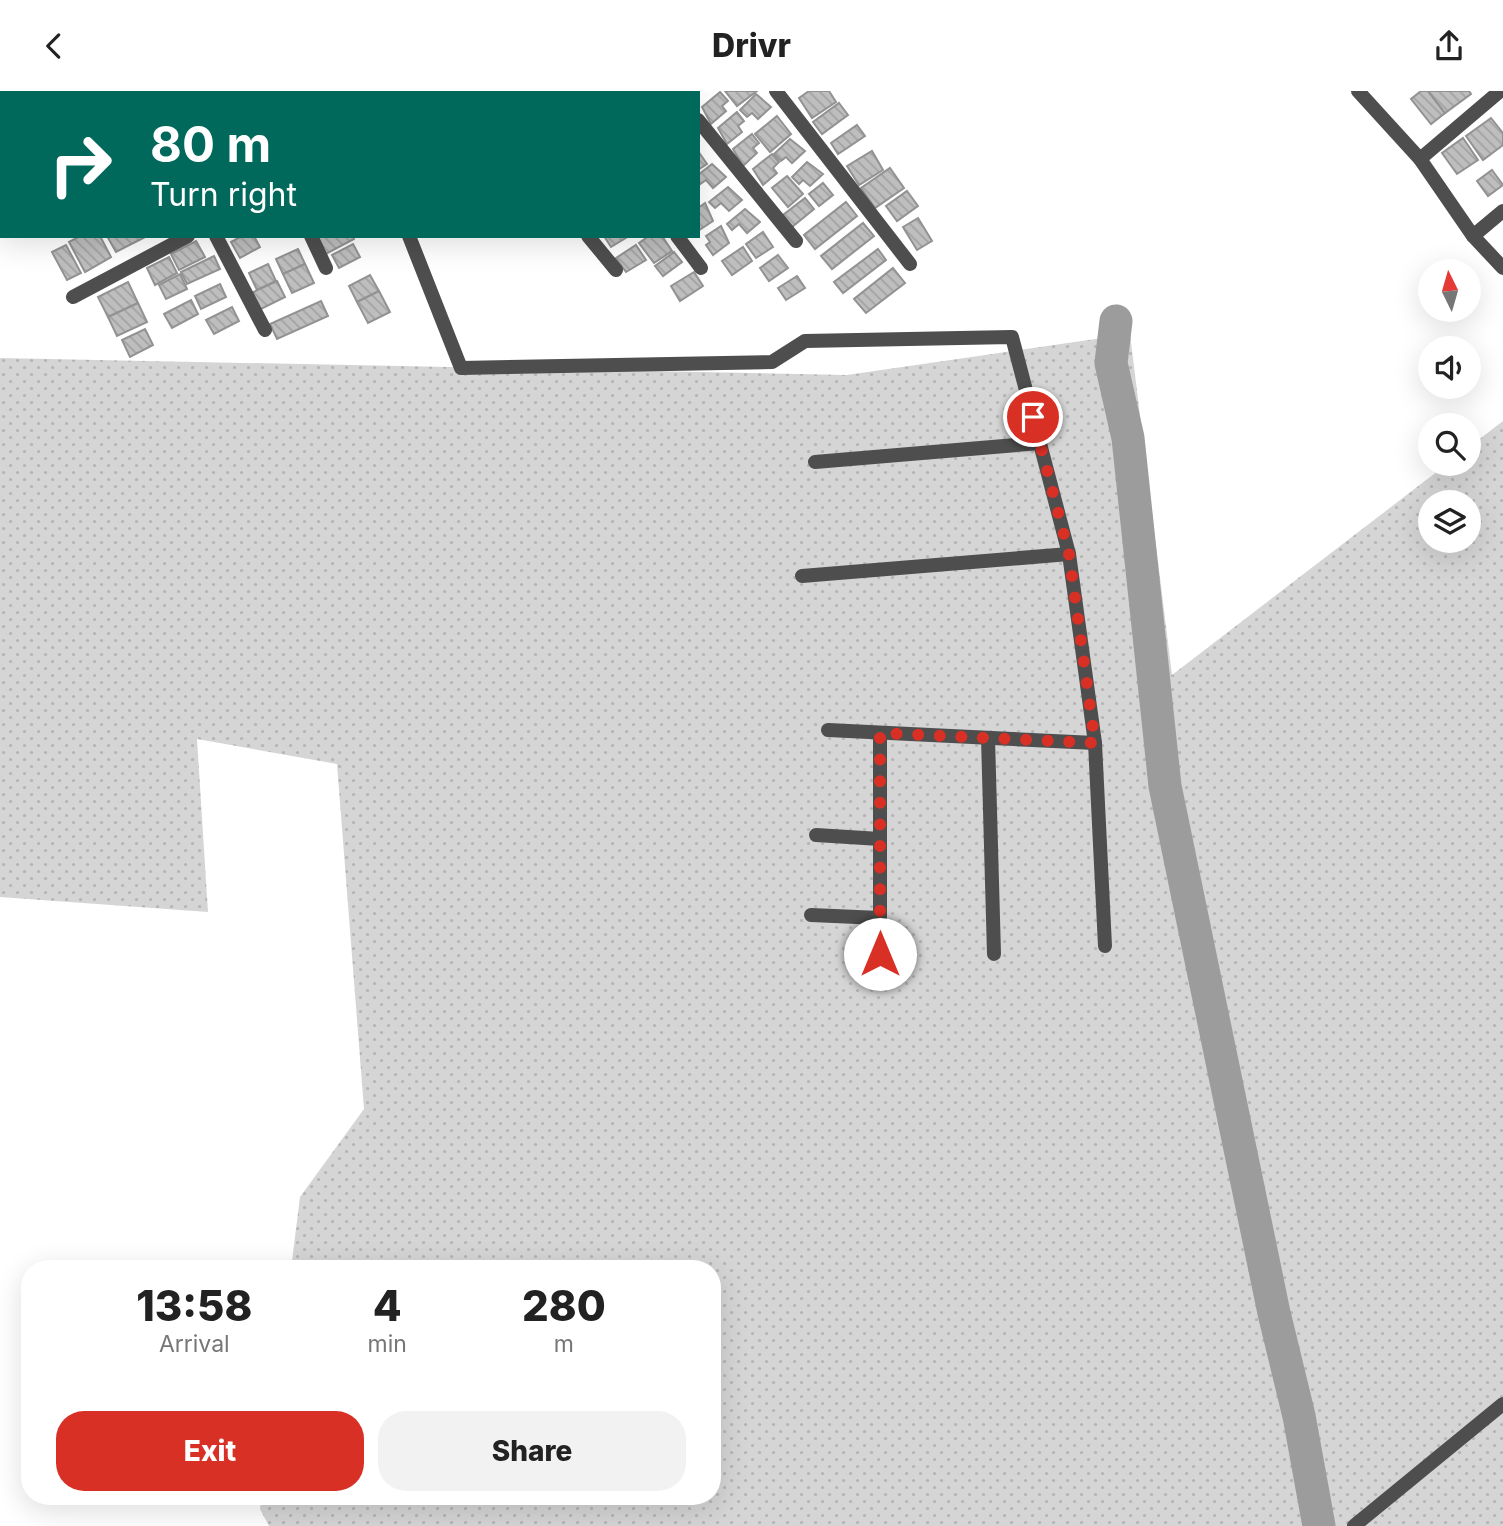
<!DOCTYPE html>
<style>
body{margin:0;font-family:Inter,sans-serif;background:#f2f2f2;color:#222;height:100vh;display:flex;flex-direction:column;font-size:26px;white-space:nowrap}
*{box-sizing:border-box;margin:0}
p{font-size:23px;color:#767676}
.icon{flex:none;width:38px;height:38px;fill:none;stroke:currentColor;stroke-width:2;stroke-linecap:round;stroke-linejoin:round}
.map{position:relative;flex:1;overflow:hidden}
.panel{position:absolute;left:21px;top:1169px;width:700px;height:245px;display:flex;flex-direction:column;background:#fff;border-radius:28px;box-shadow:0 7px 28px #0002}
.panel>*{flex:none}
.banner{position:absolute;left:0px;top:0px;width:700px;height:147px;box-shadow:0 7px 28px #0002;background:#00695c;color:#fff;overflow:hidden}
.needle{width:46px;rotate:355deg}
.buttons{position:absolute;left:1418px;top:168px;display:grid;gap:14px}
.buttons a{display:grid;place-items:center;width:63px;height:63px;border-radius:50%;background:#fff;box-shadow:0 7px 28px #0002;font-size:35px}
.pin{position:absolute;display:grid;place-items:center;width:60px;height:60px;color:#fff;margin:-30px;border:4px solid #fff;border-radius:50%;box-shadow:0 2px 7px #0007}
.me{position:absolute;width:77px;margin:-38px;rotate:0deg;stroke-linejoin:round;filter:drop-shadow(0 0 5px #0008)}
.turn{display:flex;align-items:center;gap:24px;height:147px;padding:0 35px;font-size:32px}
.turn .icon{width:91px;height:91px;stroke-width:2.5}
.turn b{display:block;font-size:49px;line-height:60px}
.eta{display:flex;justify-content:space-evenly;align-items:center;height:119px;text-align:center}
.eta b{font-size:42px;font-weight:800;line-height:49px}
.cta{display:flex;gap:14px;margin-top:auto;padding:14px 35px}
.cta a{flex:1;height:80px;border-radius:28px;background:#d93025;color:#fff;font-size:28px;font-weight:800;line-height:80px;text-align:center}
.cta a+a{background:#f2f2f2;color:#222}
header{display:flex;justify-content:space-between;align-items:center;height:91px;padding:0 35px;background:#fff;font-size:32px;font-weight:800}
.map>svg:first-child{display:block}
.grass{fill:url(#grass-dots);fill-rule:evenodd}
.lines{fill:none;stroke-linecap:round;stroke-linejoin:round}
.river{stroke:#9c9c9c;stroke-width:33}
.building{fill:url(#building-back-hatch);stroke:#929292;stroke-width:2}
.street{stroke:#4e4e4e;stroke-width:14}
.route{stroke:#d93025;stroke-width:12;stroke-dasharray:0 21.6}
</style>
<header><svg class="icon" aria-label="back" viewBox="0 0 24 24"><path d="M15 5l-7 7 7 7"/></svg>Drivr<svg class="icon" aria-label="share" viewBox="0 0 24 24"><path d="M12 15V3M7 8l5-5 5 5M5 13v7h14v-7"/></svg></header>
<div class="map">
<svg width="1503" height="1435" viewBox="0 0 1503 1435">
<defs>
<pattern id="grass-dots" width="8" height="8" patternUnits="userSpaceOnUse" patternTransform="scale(1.75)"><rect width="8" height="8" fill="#d5d5d5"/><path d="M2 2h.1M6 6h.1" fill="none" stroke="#b5b5b5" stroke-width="1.8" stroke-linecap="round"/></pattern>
<pattern id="building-back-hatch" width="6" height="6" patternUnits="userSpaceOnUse" patternTransform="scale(1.75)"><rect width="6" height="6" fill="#bebebe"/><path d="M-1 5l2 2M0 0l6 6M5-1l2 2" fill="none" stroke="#a2a2a2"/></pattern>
</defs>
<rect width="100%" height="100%" fill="#fff"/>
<!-- grass -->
<path class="grass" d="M1130,243L1172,584L1447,373H1468V357L1503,330V1435H269L260,1418L262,1405H712V1178H291L300,1106L364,1018L337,673L197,648L208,821L0,806V267L847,284ZM1430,411H1468V450H1430Z"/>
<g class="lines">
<!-- river -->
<path class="river" d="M1116,230L1111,272L1128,347L1165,695L1274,1222L1299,1325L1319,1435"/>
</g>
<!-- building -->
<g class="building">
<path d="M725,0H757L737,15Z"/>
<path d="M809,0H829L836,11L812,27L799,7Z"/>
<path d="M1421,0H1428L1445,22L1431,33L1411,8Z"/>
<path d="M1428,0H1469L1471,3L1445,22Z"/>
<path d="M720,1L728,10L722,15L726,20L711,33L702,16Z"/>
<path d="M756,3L771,16L758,28L752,22L747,26L740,19Z"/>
<path d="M839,12L848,24L822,43L813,31Z"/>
<path d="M737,21L744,30L738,35L742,41L727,53L718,37Z"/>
<path d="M777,25L791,43L770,61L755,43Z"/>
<path d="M1491,27L1503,42V54L1483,69L1466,45Z"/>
<path d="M857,34L865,45L838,63L831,52Z"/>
<path d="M752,43L759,52L753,57L757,62L743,75L733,58Z"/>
<path d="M1463,47L1478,69L1457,83L1442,62Z"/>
<path d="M790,48L805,60L792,72L786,66L781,70L774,63Z"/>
<path d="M698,60L707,73L698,79Z"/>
<path d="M872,60L883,79L859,94L847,75Z"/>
<path d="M772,63L779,71L773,77L777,82L763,94L753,78Z"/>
<path d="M807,71L823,83L810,95L803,89L799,93L792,86Z"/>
<path d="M712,73L726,86L713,97L706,89L699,94L698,84Z"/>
<path d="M890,77L904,97L875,117L861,97Z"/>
<path d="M1492,79L1503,94L1488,105L1477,90Z"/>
<path d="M787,85L803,103L788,116L772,97Z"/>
<path d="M823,92L833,104L819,115L809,103Z"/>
<path d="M728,96L742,109L729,120L721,112L715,117L709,111Z"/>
<path d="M907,100L918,115L897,130L886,115Z"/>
<path d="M805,107L814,118L792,136L783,124Z"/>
<path d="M846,111L857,125L815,158L804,144Z"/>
<path d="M705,112L713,130L698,140V117Z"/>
<path d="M745,118L760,131L747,142L739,133L732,139L727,133Z"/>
<path d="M918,127L932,150L917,159L903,136Z"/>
<path d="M863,132L874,145L832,178L821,165Z"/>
<path d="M721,135L729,152L713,164L706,154L710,151L706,145Z"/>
<path d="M763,141L773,156L756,167L746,153Z"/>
<path d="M80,145H100L111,166L85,181L69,151Z"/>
<path d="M107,145H147L116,161Z"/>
<path d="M242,145H254L260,156L240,167L231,151Z"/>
<path d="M321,145H353L354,148L322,165L314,149Z"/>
<path d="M604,145H629L611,156Z"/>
<path d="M649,145H662L672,160L654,172L639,152Z"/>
<path d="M196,150L205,166L179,179L171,163Z"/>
<path d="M353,153L360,166L339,177L332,164Z"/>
<path d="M66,154L81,182L67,189L52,161Z"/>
<path d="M636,154L646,169L626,181L616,167Z"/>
<path d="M743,156L752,170L732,184L722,170Z"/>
<path d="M298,158L305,173L283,183L276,168Z"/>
<path d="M878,158L886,169L843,202L834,191Z"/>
<path d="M674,161L682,171L663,185L655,175Z"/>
<path d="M778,164L788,177L769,190L760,177Z"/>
<path d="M214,165L220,178L187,193L181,181Z"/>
<path d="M169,166L177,182L155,194L147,177Z"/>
<path d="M268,173L276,190L257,199L249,182Z"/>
<path d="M305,173L314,192L292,202L283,183Z"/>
<path d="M893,177L905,192L866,222L854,208Z"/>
<path d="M694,181L703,195L680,210L671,195Z"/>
<path d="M180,183L187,198L166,208L159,194Z"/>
<path d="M370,184L379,200L357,211L349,195Z"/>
<path d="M797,185L805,197L786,209L778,197Z"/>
<path d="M277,190L285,206L257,220L249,203Z"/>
<path d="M128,191L138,212L108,226L98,206Z"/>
<path d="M220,193L226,206L201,218L195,205Z"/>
<path d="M379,200L390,221L368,232L357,211Z"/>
<path d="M191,209L198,223L172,237L164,223Z"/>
<path d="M321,210L328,225L277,248L270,233Z"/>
<path d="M138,212L147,231L117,245L108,226Z"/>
<path d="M232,216L239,230L214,243L206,229Z"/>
<path d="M145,238L153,254L130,266L122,249Z"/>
</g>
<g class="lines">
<!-- street -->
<g class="street">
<path d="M339,0L340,2"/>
<path d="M568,0L569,2"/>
<path d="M675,0L676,2"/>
<path d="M776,0L910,173"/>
<path d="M1358,0L1420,68L1473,145L1503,177"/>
<path d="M38,2L41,0"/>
<path d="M0,23L2,22"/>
<path d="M698,29L796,150"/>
<path d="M1420,68L1500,0"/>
<path d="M216,145L265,239"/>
<path d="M311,145L326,177"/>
<path d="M409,145L461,277L772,271L805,250L1012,246L1069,463L1095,652L1105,855"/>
<path d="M588,145L616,179"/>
<path d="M677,145L701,177"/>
<path d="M1473,145L1503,120"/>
<path d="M73,206L188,145"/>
<path d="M815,371L1040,352"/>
<path d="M802,485L1069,463"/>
<path d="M828,639L1095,652"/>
<path d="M988,647L994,863"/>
<path d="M816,744L880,748"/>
<path d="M811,824L880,827"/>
<path d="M880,863V642"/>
<path d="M1354,1435L1503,1313"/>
</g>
</g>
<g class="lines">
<!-- route -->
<path class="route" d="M880,863V642L1095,652L1069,463L1033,326"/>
</g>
</svg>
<div class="buttons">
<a><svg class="needle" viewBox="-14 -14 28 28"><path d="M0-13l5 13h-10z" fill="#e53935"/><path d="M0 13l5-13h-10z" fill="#767676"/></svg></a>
<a><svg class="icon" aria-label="sound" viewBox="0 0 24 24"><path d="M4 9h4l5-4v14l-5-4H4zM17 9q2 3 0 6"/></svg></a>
<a><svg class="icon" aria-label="search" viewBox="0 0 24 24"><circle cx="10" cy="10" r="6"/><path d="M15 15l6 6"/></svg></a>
<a><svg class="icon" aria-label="layers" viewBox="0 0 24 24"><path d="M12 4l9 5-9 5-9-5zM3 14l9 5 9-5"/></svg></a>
</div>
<div class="pin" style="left:1033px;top:326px;background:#d93025"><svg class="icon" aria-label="arrive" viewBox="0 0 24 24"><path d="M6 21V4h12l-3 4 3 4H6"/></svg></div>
<svg class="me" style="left:880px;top:863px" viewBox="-20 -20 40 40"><circle r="19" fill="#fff"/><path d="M0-13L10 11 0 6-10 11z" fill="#d93025"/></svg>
<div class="banner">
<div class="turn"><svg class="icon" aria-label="right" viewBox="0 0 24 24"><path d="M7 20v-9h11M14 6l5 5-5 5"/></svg><div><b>80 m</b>Turn right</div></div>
</div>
<section class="panel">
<div class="eta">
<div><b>13:58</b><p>Arrival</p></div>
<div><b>4</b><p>min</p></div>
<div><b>280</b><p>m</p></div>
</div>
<div class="cta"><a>Exit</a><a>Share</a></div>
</section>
</div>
